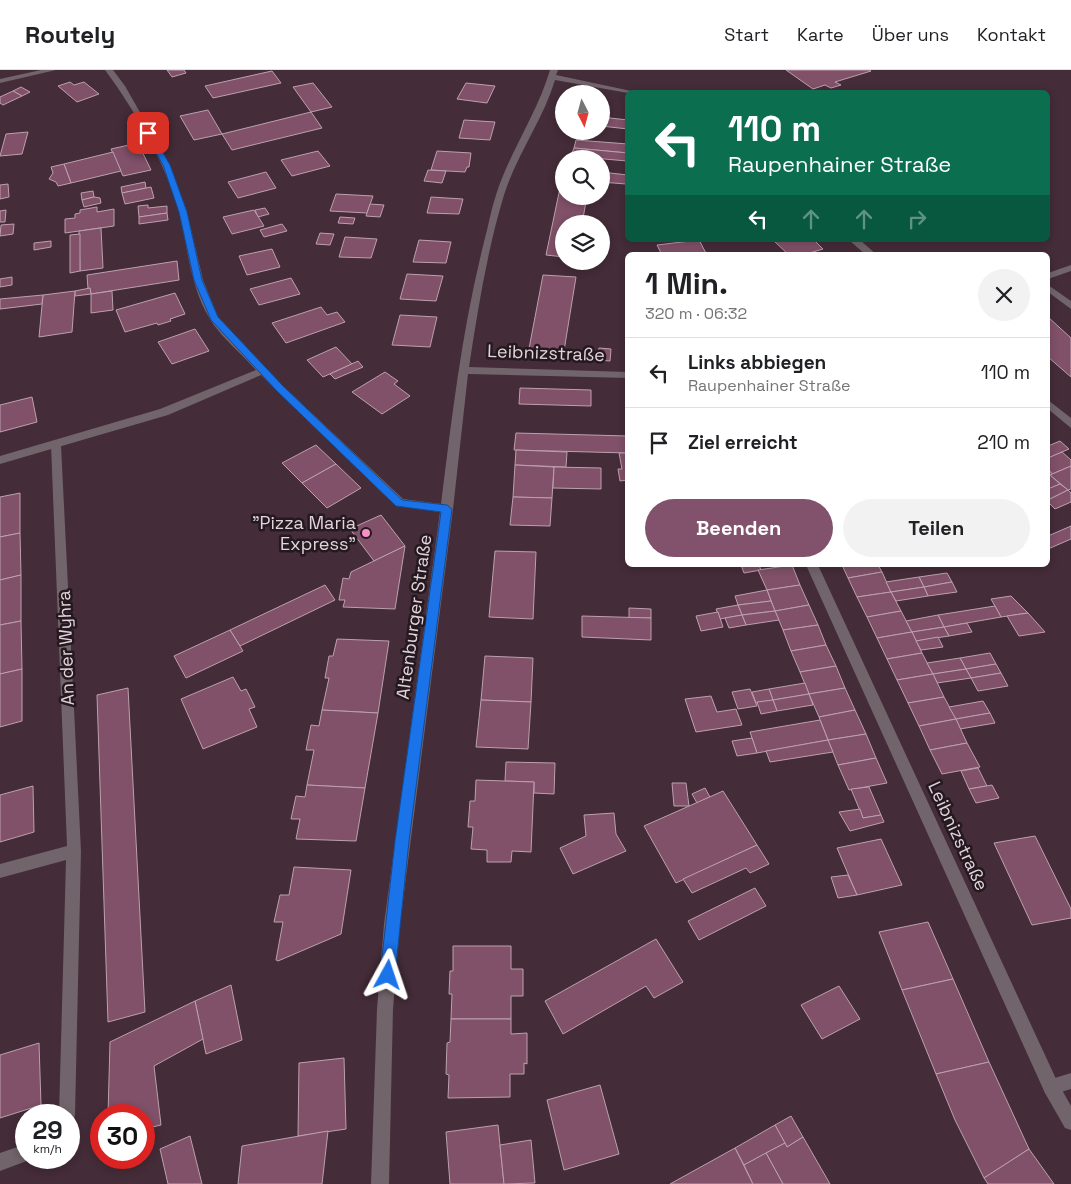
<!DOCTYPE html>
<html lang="de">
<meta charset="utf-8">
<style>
body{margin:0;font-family:"Space Grotesk",sans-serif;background:#f2f2f2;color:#202124;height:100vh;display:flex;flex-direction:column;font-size:19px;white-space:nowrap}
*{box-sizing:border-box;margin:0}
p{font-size:16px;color:#757577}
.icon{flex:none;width:28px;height:28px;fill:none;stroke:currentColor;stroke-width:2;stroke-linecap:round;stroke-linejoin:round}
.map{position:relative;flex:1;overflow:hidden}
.panel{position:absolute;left:625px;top:182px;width:425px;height:315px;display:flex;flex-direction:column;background:#fff;border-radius:8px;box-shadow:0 2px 8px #0003}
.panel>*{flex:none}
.banner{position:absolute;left:625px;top:20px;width:425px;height:152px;border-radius:8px;box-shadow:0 2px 8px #0003;background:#0b6e4f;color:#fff;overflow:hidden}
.needle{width:32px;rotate:174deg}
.fabs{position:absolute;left:555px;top:15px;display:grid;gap:10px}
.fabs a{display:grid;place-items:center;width:55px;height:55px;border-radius:50%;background:#fff;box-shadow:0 2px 8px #0003;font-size:25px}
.speed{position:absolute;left:15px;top:1034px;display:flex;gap:10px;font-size:25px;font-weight:700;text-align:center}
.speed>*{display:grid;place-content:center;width:65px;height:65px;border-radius:50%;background:#fff;box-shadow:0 2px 8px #0003;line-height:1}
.speed small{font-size:12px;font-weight:400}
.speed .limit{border:8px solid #d22;background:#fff;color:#111}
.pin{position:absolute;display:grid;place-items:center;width:42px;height:42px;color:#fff;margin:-21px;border-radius:10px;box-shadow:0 2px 8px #0006}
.me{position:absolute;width:55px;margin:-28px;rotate:5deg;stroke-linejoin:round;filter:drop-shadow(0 0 4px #0008)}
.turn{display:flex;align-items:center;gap:18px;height:105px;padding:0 20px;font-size:22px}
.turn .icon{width:65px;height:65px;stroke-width:2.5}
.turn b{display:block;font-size:35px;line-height:42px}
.lanes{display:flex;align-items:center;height:48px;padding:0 20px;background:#0003;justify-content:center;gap:25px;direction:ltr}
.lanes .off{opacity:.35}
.round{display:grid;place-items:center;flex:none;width:52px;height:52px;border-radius:26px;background:#f2f2f2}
.summary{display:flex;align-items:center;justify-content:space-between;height:85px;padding:0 20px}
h1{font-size:30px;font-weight:800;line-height:38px}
.action{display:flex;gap:10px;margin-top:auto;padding:10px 20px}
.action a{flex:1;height:58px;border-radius:30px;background:#82526d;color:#fff;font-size:20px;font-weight:800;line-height:58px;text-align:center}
.action a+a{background:#f2f2f2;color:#202124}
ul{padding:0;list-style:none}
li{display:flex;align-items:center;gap:15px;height:70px;padding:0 20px;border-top:1px solid #e0e0e0}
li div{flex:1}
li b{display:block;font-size:19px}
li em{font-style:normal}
header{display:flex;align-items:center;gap:30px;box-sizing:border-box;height:70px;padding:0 25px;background:#fff;border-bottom:1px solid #e0e0e0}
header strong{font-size:24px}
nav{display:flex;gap:28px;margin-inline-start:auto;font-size:18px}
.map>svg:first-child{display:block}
.building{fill:#805169;stroke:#bda0ae}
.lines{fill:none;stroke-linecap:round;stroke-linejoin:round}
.service{fill:#71646a;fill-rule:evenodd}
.minor{fill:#71646a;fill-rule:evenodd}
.route{fill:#1a73e8;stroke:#114b97}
.poi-dot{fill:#fa8fc7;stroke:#23191e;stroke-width:2}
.labels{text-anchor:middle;stroke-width:5;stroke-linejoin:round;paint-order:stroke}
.street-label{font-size:18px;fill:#e3d3da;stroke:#23191e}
.poi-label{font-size:18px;fill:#e3d3da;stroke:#23191e;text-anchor:end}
</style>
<header>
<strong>Routely</strong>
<nav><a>Start</a><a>Karte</a><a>Über uns</a><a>Kontakt</a></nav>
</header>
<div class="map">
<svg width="1071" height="1114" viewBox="0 0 1071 1114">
<rect width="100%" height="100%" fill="#442c38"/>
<!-- building -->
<g class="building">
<path d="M167,0H184L186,3L172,7Z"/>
<path d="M786,0H869L871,1L835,12L841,15L831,18L825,15L813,19Z"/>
<path d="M272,1L281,13L213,28L205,16Z"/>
<path d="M70,12L74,15L84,12L99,24L77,32L58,16Z"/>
<path d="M313,13L332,37L311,42L293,17Z"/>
<path d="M466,13L495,16L487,33L457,29Z"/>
<path d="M21,17L30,22L22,26L13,21Z"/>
<path d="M13,21L22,26L3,35L0,33V27Z"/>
<path d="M208,40L222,64L194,70L180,46Z"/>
<path d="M311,42L322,58L232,80L222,64Z"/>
<path d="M601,47L628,50V59L601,56Z"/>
<path d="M464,50L495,52L490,70L459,68Z"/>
<path d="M28,62L22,84L0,86L6,64Z"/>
<path d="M576,70L628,74V83L574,78Z"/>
<path d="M138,73L151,100L123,106L111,79Z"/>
<path d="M574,78L628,83L627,91L571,86Z"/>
<path d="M318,81L330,96L292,106L281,90Z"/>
<path d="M437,81L471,83L469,97H467L465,102L431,100Z"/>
<path d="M113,82L121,101L71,113L64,94Z"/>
<path d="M64,94L71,113L58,116L56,112L49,109L53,103L51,97Z"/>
<path d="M428,100L446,101L442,113L424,111Z"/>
<path d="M266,102L276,118L238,128L228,112Z"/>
<path d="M601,102L628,105L626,114L601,112Z"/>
<path d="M145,112L146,118L122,123L121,117Z"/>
<path d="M8,114L9,127L0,129V115Z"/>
<path d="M151,117L154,128L125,134L122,123Z"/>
<path d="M560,118H564V126H587L582,154H564V187L546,185Z"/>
<path d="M93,121L94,127L82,130L81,123Z"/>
<path d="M336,124L373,126L367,143L330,141Z"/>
<path d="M94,127L100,128L101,133L84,137L82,130Z"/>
<path d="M431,127L463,129L459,144L427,143Z"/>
<path d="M370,134L384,135L380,147L366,146Z"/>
<path d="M148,135V138L167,136V143L139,147L138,136Z"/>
<path d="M97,137V142L114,139V156L65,163V149L75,148V144L80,143V140Z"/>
<path d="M265,138L269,144L258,147L255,140Z"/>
<path d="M6,140L5,152H0V141Z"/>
<path d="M254,140L264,156L232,164L223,147Z"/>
<path d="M167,143L168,150L139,154V147Z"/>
<path d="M340,147L355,148L353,154L338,153Z"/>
<path d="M14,154L13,164L0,166L1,155Z"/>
<path d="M282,154L287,161L264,167L260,160Z"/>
<path d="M101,158L103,198L80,201L79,161Z"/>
<path d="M320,163L334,164L330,175L316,174Z"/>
<path d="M80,164V201L70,203V165Z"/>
<path d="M345,167L377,169L371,188L339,187Z"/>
<path d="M419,170L451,172L446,193L413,192Z"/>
<path d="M699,170L707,185H662L657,175Z"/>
<path d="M773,170H814L823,179L803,185H789Z"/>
<path d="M51,171V177L34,180V173Z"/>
<path d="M272,179L280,197L247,205L239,186Z"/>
<path d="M177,191L179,210L91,224L90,218L88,219L87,205Z"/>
<path d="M407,204L443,206L436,231L400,229Z"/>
<path d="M543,205L576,207L563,287L528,284Z"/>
<path d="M12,207V215L0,217V209Z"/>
<path d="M291,208L300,224L259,235L250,219Z"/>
<path d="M90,218L91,224L75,226V221Z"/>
<path d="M75,221L72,262L39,267L43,225Z"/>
<path d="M112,221L113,240L91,243V224Z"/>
<path d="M175,223L185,244L170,249L171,251L158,255L157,253L125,262L116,240Z"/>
<path d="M43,225L42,234L0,239V229Z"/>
<path d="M321,237L327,245L337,242L345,252L286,273L272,253Z"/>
<path d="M400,245L437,247L430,277L392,275Z"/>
<path d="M1048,247L1071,268V307L1048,287Z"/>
<path d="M195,259L209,281L172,294L158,272Z"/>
<path d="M336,277L352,294L323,307L307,290Z"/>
<path d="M599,278L611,279L610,291L597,290Z"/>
<path d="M358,291L363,297L335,309L330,304Z"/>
<path d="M385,302L398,311L394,314L410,326L382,344L352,322Z"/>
<path d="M520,318L591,320V336L519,334Z"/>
<path d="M32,327L37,352L0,362V335Z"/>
<path d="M516,363L628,366V383L514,380Z"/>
<path d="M1060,371L1069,379L1048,388V376Z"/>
<path d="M316,375L336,394L302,413L282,393Z"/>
<path d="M516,380L567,382L566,397L515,395Z"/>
<path d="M1062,382L1071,390V396L1052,404L1048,399V388Z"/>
<path d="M619,383H628V410L620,411L618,399H622Z"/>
<path d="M336,394L361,418L327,438L302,413Z"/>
<path d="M515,395L554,397L552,428L513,427Z"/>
<path d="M1071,396V419L1068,420L1050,405Z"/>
<path d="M554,397L601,398V419L553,418Z"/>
<path d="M1049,400L1052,404L1050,405L1060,414L1048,419Z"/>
<path d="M1060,414L1068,420L1048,430V419Z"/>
<path d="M1068,420L1071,423V432L1055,439L1048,432V430Z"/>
<path d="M20,423V463L0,467V427Z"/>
<path d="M513,427L552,428L550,456L510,455Z"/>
<path d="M381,445L405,476L374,491L350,459Z"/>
<path d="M1071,456V469L1048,479V466Z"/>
<path d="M20,463L21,505L0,510V467Z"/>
<path d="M405,476L395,539L343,537L345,530H339L343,508L349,509L351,502Z"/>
<path d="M495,481L536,482L533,549L489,547Z"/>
<path d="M741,495H759L761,500L744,503Z"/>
<path d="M792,495L800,515L767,520L758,500Z"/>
<path d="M842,495H878L882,502L848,508Z"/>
<path d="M882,502L891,522L857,527L848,508Z"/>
<path d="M947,503L952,512L924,517L919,507Z"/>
<path d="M21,505V551L0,555V510Z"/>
<path d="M919,507L924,517L891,522L886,512Z"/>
<path d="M952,512L957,522L928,526L924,517Z"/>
<path d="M325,515L335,530L240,576L230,560Z"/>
<path d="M800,515L809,535L775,541L767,520Z"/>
<path d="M924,517L928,526L896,531L891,522Z"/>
<path d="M767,520L771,531L738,535L735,526Z"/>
<path d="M891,522L901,541L867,547L857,527Z"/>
<path d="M1011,526L1028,543L1001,547L991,529Z"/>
<path d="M771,531L775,541L742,545L738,535Z"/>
<path d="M738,535L742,545L720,549L716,539Z"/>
<path d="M809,535L818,555L783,560L775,541Z"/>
<path d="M995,536L1001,547L944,557L938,545Z"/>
<path d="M629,538L651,539V548H629Z"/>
<path d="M775,541L779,550L746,555L742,545Z"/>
<path d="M901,541L912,562L877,568L867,547Z"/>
<path d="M718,542L723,557L701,561L696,546Z"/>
<path d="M1028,543L1045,562L1019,566L1007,546Z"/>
<path d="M742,545L746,555L729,558L725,548Z"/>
<path d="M938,545L944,557L912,562L906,551Z"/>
<path d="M582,546L651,548V570L582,567Z"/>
<path d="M21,551L22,599L0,604V555Z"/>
<path d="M967,553L972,562L949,566L944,557Z"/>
<path d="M818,555L826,575L791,581L783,560Z"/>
<path d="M944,557L949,566L916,571L912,562Z"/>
<path d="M230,560L243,581L186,608L174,586Z"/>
<path d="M912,562L922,583L887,589L877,568Z"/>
<path d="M938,567L943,577L921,580L916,571Z"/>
<path d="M337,569L389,571L378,643L322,640L329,608H325L329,586H333Z"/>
<path d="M826,575L836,596L800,602L791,581Z"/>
<path d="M922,583L933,604L897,610L887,589Z"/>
<path d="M990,583L996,594L966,599L960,588Z"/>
<path d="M485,586L533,588L531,632L481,630Z"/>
<path d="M960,588L966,599L933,604L927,593Z"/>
<path d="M996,594L1001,603L971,608L966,599Z"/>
<path d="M836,596L845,618L809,624L800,602Z"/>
<path d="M22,599V651L0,657V604Z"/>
<path d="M966,599L971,608L937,613L933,604Z"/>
<path d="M1001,603L1008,616L978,621L971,608Z"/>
<path d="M933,604L944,627L908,633L897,610Z"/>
<path d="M233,607L241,621L246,619L255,637L249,639L257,657L203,679L181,629Z"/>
<path d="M805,613L809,624L773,630L769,619Z"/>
<path d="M128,618L145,942L108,952L97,625Z"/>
<path d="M845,618L855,640L819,647L809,624Z"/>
<path d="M750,619L757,636L738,639L732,622Z"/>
<path d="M769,619L773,630L756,633L752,622Z"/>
<path d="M809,624L813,635L777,641L773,630Z"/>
<path d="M711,626L717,642L736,639L742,655L696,662L685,629Z"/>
<path d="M944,627L956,649L919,656L908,633Z"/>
<path d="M481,630L531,632L528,679L476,677Z"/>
<path d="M773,630L777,641L761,644L757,632Z"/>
<path d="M983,631L990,643L956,649L949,637Z"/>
<path d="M322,640L378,643L365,718L307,715L314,680H306L311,655L319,656Z"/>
<path d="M855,640L866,664L828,670L819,647Z"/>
<path d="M990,643L995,653L960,659L956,649Z"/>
<path d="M956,649L967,673L930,680L919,656Z"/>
<path d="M820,650L828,670L757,683L750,662Z"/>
<path d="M866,664L876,688L838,695L828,670Z"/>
<path d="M752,668L757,683L737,686L732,671Z"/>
<path d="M828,670L833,682L770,692L766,681Z"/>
<path d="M967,673L980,697L942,704L930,680Z"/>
<path d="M876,688L887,713L849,720L838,695Z"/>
<path d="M506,692L555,693L554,724L534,723V712L505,711Z"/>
<path d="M978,698L987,716L969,719L961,701Z"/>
<path d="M476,710L534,712L531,782L512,781L511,792H487V780L471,779L473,757H468L470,731H475Z"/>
<path d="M672,713H686L689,736H674Z"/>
<path d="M307,715L365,718L356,771L296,769L300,749H291L296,726L305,727Z"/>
<path d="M992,715L999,728L976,733L969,719Z"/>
<path d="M33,716L34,762L0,772V725Z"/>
<path d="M869,717L881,745L863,748L851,719Z"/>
<path d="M705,718L710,727L697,733L692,724Z"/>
<path d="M723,721L757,775L676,813L644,756Z"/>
<path d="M860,739L863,748L881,745L884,752L850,761L839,742Z"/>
<path d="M614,743L616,764L626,781L573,804L560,778L586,766L584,745Z"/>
<path d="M1035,766L1071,839V848L1032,855L994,773Z"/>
<path d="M881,769L902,815L857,825L837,778Z"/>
<path d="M757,775L769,794L750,803L746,798L692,823L683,809Z"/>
<path d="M294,797L351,800L341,864L278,891L276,890L283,852H274L280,825H289Z"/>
<path d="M848,805L857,825L838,828L831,807Z"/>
<path d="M755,818L766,836L699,870L688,851Z"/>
<path d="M928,852L953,909L902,920L879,862Z"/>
<path d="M656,869L683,912L654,928L646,916L563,964L545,931Z"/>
<path d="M453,876H511V899H523V926H511V949H451L452,924H449L450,901H453Z"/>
<path d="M953,909L989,992L936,1004L902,920Z"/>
<path d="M231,915L242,970L206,984L195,931Z"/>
<path d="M839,916L860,949L822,969L801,935Z"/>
<path d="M195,931L203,969L154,996L161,1055L144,1059V1045H108L110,972Z"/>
<path d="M451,949H511V964L527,963V994L524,993V1004H510V1027L448,1028L449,1005L446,1004L447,973L450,972Z"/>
<path d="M39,973L41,1035L0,1048V985Z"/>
<path d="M344,988L346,1059L298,1066L299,993Z"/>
<path d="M989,992L1029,1079L984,1108L955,1050L936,1004Z"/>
<path d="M600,1015L619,1084L564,1100L547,1030Z"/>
<path d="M791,1046L803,1067L787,1077L775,1055Z"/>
<path d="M498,1055L504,1114H450L446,1062Z"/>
<path d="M775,1055L785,1073L744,1095L735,1078Z"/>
<path d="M328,1061L322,1114H238L242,1076Z"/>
<path d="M190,1066L202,1114H168L160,1079Z"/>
<path d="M803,1067L830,1114H783L766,1083L785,1073L787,1077Z"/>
<path d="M531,1070L535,1113L504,1114L500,1075Z"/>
<path d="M735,1078L753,1114H670Z"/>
<path d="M1029,1079L1054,1114H988L984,1108Z"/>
<path d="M766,1083L783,1114H753L744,1095Z"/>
</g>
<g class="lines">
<!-- service -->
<g class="service">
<path d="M56,371L61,375L81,781L75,1045L73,1051L69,1053V1045H59L66,790L0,808V794L67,776L51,375Z"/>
<path d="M1071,1003V1019L1051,1025L1045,1023L1043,1017L1045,1011Z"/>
<path d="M26,1074V1088H33L32,1089L0,1101V1083Z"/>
</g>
<!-- minor -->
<g class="minor">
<path d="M41,0H56L0,13V9Z"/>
<path d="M105,0H113L125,16L170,95L187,142L203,210L218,247L283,316L403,429L441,434C452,346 462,259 484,172C488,157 491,140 496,125C510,81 537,44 550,0H558L556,5L636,22L628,23L555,10C543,50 517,84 504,125C487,181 478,239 469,297L628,302V308L468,304L453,439L400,854L393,939L389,1114H371L377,939L384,854L440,442L396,436L261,305L168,345L0,394V386L160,339L256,300C243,285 219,265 210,249C190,217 188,178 179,142C165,92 136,42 105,0Z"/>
<path d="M849,170H860L877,185H866Z"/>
<path d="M1071,195V201L1048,209V203Z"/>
<path d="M1048,215L1071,231V239L1048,222Z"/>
<path d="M1048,330L1071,348V358L1048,339Z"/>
<path d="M806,495H818L1057,1011L1071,1036V1060L1065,1058L1045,1023Z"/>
</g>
</g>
<!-- route -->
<path class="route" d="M146,62H151L170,95L187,142L202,210L218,247L283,316L402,430L447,435L452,439L409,771L395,905L393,910L388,912L382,910L380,905L395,771L441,442L396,436L276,320L211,250L194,210L179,142L163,95L145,63Z"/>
<!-- markers -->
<circle class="poi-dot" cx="366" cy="463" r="5"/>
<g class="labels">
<!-- street labels -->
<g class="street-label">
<text transform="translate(546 283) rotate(2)" y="6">Leibnizstraße</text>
<text transform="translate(414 547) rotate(-82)" y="6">Altenburger Straße</text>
<text transform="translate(66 578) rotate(-92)" y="6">An der Wyhra</text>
<text transform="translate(958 766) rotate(65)" y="6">Leibnizstraße</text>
</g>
<!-- poi labels -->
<g class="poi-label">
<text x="356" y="459">"Pizza Maria<tspan x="356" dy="21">Express"</tspan></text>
</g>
</g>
</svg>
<div class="fabs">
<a><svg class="needle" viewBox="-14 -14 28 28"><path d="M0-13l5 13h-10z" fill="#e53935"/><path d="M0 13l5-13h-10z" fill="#757577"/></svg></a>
<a><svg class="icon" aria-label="search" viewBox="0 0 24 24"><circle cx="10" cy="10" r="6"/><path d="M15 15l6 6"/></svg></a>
<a><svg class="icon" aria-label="layers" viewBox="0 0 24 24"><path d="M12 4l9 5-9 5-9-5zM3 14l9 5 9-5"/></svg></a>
</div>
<div class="speed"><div>29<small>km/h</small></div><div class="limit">30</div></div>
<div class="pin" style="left:148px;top:63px;background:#d93025"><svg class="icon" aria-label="arrive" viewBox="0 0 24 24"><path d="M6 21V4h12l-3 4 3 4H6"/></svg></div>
<svg class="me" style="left:388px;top:905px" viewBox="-20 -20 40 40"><path d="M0-17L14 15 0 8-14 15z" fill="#1a73e8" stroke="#fff" stroke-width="4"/></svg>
<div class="banner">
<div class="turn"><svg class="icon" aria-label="left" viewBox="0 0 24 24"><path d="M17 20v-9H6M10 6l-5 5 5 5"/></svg><div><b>110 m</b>Raupenhainer Straße</div></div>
<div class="lanes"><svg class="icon" aria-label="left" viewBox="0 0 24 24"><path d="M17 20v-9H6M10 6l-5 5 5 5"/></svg><svg class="icon off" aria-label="ahead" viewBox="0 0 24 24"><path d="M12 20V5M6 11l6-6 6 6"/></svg><svg class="icon off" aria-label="ahead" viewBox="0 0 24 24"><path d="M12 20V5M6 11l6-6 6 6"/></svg><svg class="icon off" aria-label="right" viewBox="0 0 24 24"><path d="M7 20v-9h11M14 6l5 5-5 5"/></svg></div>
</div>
<section class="panel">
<div class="summary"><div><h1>1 Min.</h1><p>320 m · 06:32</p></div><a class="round"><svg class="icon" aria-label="close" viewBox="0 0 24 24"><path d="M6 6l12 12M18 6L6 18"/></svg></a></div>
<ul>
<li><svg class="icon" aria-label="left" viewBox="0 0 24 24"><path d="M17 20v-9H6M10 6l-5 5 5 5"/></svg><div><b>Links abbiegen</b><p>Raupenhainer Straße</p></div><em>110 m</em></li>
<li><svg class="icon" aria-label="arrive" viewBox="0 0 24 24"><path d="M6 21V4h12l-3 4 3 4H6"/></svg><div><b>Ziel erreicht</b></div><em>210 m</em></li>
</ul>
<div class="action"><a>Beenden</a><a>Teilen</a></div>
</section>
</div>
